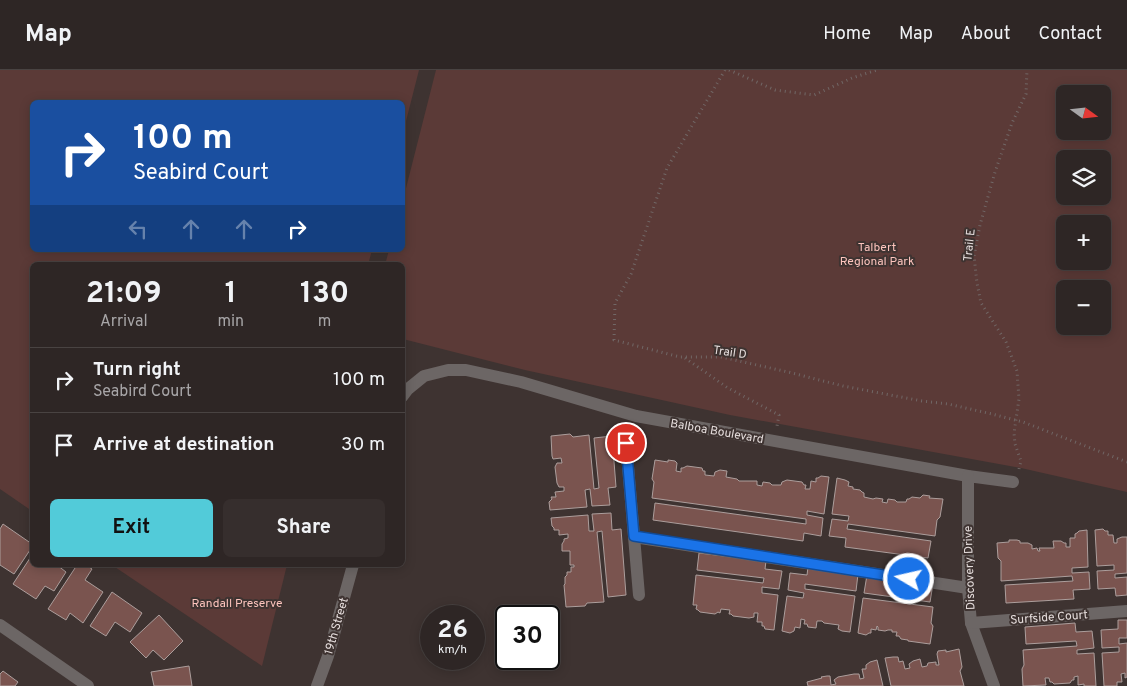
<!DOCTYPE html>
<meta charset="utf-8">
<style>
body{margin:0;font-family:Overpass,sans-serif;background:#362e2d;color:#f1f3f6;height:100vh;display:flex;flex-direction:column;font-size:19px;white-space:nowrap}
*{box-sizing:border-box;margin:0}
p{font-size:16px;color:#a7a5a7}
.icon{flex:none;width:28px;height:28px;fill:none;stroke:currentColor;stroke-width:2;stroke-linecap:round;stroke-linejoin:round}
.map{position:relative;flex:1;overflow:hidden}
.details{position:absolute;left:30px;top:192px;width:375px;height:305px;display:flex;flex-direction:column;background:#2e2625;border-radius:8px;box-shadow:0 2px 12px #0003,0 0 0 1px #494342}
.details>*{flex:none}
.top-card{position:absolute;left:30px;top:30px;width:375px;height:152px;border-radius:8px;box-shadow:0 2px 12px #0003,0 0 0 1px #494342;background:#1a4fa0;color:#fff;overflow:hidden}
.needle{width:32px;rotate:105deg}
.tools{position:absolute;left:1056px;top:15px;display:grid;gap:10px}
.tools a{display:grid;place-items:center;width:55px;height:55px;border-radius:8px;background:#2e2625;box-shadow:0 2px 12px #0003,0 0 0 1px #494342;font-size:25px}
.speed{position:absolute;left:420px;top:535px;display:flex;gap:10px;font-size:25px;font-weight:700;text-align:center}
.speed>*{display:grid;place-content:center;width:65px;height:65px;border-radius:50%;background:#2e2625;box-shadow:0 2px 12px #0003,0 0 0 1px #494342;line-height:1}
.speed small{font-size:12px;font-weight:400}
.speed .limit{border:2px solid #111;border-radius:8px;background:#fff;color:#111}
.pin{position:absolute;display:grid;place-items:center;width:42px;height:42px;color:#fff;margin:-21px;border:2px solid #fff;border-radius:50%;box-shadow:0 1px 5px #0007}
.me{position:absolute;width:55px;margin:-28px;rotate:279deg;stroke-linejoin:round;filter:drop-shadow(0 0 4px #0008)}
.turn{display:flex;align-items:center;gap:18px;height:105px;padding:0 20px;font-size:22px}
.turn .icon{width:65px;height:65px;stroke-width:2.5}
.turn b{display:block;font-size:35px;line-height:42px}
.lanes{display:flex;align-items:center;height:48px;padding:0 20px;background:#0003;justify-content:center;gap:25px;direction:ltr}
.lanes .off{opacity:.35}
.eta{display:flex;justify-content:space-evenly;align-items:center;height:85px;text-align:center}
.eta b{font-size:30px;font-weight:700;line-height:35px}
.cta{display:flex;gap:10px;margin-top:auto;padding:10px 20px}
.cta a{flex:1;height:58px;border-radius:8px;background:#52cbd9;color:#111;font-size:20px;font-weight:700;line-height:58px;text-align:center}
.cta a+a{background:#362e2d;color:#f1f3f6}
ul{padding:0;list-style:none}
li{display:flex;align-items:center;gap:15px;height:65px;padding:0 20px;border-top:1px solid #494342}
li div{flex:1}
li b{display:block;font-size:19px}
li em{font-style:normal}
header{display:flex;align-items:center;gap:30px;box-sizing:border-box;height:70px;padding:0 25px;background:#2e2625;border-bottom:1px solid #494342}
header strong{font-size:24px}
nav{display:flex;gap:28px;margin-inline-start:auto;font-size:18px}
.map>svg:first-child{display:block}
.green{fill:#5b3a37;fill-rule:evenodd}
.building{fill:#7a544f;stroke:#ac9e9c}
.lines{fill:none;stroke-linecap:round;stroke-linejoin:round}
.path{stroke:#716766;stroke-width:3;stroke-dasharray:1 4;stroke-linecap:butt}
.street{stroke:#6c6665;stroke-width:12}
.route-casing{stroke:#114b97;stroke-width:12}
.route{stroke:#1a73e8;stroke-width:9}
.labels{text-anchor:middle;stroke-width:4;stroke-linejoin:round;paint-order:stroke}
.street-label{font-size:12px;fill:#e6dedd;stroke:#3e3331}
.park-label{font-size:12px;fill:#fdc4bd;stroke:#3e3331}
</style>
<header>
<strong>Map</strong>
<nav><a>Home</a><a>Map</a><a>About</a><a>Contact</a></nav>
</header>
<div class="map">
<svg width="1127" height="616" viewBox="0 0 1127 616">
<rect width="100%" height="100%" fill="#3e3331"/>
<!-- green -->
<g class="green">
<path d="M0,0H419L403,63L402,32H32V180H372L368,195H32V441L0,419Z"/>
<path d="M436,0H1127V422L1021,398L730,345L525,300L403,269L402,195H385L389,180H402L403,130ZM1065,24H1102V61H1065ZM1065,89H1102V126H1065ZM1065,154H1102V191H1065ZM1065,219H1102V256H1065Z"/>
<path d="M112,495H287L262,596Z"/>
</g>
<!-- building -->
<g class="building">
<path d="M570,364L573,367L589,365L594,419L599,418L594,368L612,366L616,417L608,418L610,435L592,436L590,419L585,420L587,437L550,440L549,432L552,429L551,427H556L555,422L564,421V417H559L557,413L555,397L557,393H562L561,388L553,389L552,386L551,366Z"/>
<path d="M655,390L668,392V390L675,391L677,393L676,401L681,402V398H683L687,396L702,398L703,401H705V405L714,406L715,402L720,400L727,401L726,407L737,409L739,411H757V415L762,416L763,412L770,413L772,415H781L782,412L787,410L802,412L804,415H806L805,419H810L811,411L816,412V408H818L821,406L829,407L824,444L807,441V445L823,448L821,466L804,463L803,471L653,450L655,433L806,454V449L652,428L654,412L652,409Z"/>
<path d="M837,408L845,410L849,412L848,416L853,417V419L860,420L862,422L864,423V427L873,429L876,428L883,429L882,432L887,433L888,429L895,430L897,432H906L907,429H909L912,427L920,428L923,425L930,426L929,428L943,429L940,447L937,450L935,466L848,454L847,459L931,471L928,488L845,477L846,468L829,466L832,449L848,451L849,446L832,444Z"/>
<path d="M611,443L612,460L621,459L626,525L608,527L602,461L597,462L604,532L587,533L585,536L566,537L564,515L565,514V507L567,505V502H571V497H574V495H570V481H562V474L564,471V469L568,468V464L559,465V460H554V458L552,456L551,448L588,445L589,461H594L592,444Z"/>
<path d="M3,454L32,474V477L14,504L0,495V459Z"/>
<path d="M1103,459L1105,461H1108V465H1113L1114,473H1117V469L1122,467H1127V503L1115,504V508L1127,507V525L1116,526L1115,518L1098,519L1097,501L1114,500V495L1097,496L1095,460Z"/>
<path d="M1087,460L1088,497L1072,498V503L1089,502L1090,519L1073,520L1074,529L1006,533L1005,515L1073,511L1072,506L1001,511V491L998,488L997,473L1009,472V470H1017L1020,471V473H1028L1032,475V479L1037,478L1038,481H1040L1039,478H1054L1053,471H1061L1064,473H1066V477H1070V468H1075V464L1077,463L1079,461Z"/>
<path d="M699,483L766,491L765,499L782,501L779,519L762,517V523L778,525L774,560L765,559L764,556H762V552H757L758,543H754V547L749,548L733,546L731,544H729L730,540L721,539L720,543L718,542L715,544L700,542L698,540L696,539L697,535H693L696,505L763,513L764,508L697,500Z"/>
<path d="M32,485V495H57L66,502L54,521L45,516L36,529L13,514Z"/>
<path d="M77,495H86L92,499L85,510L103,522L83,553L70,543L66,550L48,539Z"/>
<path d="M808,497L858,504L856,521L805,514V519L855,526L850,562L842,561L838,559L839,555L824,553L822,551H817L816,558L808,557L807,554H804L805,550L801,549L800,558L795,557L794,561L790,563L782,561L787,526L803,528L804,523L788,520L790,503L807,505Z"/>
<path d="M867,505L933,514L930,532L864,523Z"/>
<path d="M112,522L142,543L130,562L115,552L106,566L90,556Z"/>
<path d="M863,528L933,537L931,553L933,556L930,574L908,571V570L901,569L899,566H896L897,562H892V560H888L885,561L878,560V557L877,556L876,560L871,559V563H869L866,565L858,563Z"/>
<path d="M159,545L183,571L164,590L153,580L146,588L130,572Z"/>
<path d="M1118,550H1127V568H1119V574L1127,573V607L1125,608V603L1121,604L1122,612H1117V616H1104L1102,583L1119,582V577L1102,578L1101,560L1118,559Z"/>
<path d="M1075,553L1076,562L1092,561L1094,578L1077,580V584L1094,583L1096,616H1084V614L1078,615V606L1074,607V610H1072L1070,613L1054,614L1052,612H1050L1049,608H1045L1046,615L1023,616L1022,599L1024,595L1023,580L1077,576L1076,571L1026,574L1025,557Z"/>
<path d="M959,579L962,597L960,601L964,616H891L885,588L893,587H898L899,592L903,591L905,599L910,598L909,594L913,591L920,589L922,597L927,596L928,593L936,592V595H939L937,584L938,581L946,580V582Z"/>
<path d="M877,590L883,616H808L807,612L822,608L821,607L827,606H830L831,615L836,614L834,610L838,607L854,604H859L860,609L864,608L862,599H866V595L870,592Z"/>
<path d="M189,596L192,616H154L151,602Z"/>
<path d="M3,601L18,612L15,616H0V604Z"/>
</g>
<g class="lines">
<!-- path -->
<g class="path">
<path d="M725,0L667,98L631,204L615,233L614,270L680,287H721L788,302L843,316L922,331L948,334L992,344L1023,352L1127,392"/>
<path d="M729,0L775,20L814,25L852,8L877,0"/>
<path d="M685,288L728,318L779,345L777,356"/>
<path d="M1019,399L1021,391L1015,374L1014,363L1019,329L1017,301L1006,272L981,233L977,213L974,186L980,155L995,102L1012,53L1026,24L1027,0"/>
</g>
<!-- street -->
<g class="street">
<path d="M402,327L408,319L424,306L448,300H466L521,312L636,346L968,406L1013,412"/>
<path d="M626,373L639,525"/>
<path d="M968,406V518L971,553L994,616"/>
<path d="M634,467L968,518"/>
<path d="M971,553L1127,541"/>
<path d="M0,555L88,616"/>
<path d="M317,616L328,586L353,495"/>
</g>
</g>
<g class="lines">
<defs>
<path id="route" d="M626,373L634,466L909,509"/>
</defs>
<!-- route casing -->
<use href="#route" class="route-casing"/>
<!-- route -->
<use href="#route" class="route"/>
</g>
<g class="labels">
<!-- street labels -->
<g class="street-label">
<text transform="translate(969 175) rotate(-84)" y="4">Trail E</text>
<text transform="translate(730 282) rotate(8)" y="4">Trail D</text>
<text transform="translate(717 361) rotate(10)" y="4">Balboa Boulevard</text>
<text transform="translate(969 498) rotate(-92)" y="4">Discovery Drive</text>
<text transform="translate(1049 547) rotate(-4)" y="4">Surfside Court</text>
<text transform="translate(336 556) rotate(-74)" y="4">19th Street</text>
</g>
<!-- park labels -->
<g class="park-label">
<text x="877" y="181">Talbert<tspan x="877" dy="14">Regional Park</tspan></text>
<text x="237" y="537">Randall Preserve</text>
</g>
</g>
</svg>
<div class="tools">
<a><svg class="needle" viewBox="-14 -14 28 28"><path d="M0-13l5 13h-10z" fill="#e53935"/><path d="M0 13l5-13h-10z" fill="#a7a5a7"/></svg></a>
<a><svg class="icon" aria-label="layers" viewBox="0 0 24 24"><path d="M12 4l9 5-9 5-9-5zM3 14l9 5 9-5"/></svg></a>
<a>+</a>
<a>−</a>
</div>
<div class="speed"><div>26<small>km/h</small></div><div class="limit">30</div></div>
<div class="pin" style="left:626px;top:373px;background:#d93025"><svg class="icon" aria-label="arrive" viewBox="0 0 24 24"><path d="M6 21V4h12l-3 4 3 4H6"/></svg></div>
<svg class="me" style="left:909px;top:509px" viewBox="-20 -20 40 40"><circle r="17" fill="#1a73e8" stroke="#fff" stroke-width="3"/><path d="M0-11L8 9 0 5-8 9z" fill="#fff"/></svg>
<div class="top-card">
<div class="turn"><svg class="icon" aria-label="right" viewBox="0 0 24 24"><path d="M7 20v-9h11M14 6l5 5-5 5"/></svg><div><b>100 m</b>Seabird Court</div></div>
<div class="lanes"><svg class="icon off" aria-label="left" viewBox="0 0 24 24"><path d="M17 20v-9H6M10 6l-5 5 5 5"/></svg><svg class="icon off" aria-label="ahead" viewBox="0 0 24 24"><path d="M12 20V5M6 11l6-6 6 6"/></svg><svg class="icon off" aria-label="ahead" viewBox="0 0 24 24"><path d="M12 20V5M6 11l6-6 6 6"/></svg><svg class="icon" aria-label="right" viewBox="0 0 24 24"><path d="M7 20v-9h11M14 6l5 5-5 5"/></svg></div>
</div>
<section class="details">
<div class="eta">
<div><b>21:09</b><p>Arrival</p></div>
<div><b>1</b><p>min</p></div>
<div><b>130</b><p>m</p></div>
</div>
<ul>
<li><svg class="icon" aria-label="right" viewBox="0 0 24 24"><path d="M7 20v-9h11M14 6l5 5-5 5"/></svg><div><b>Turn right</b><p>Seabird Court</p></div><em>100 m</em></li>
<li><svg class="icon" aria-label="arrive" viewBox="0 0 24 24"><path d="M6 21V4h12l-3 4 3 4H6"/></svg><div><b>Arrive at destination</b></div><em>30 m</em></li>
</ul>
<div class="cta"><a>Exit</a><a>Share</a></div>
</section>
</div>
